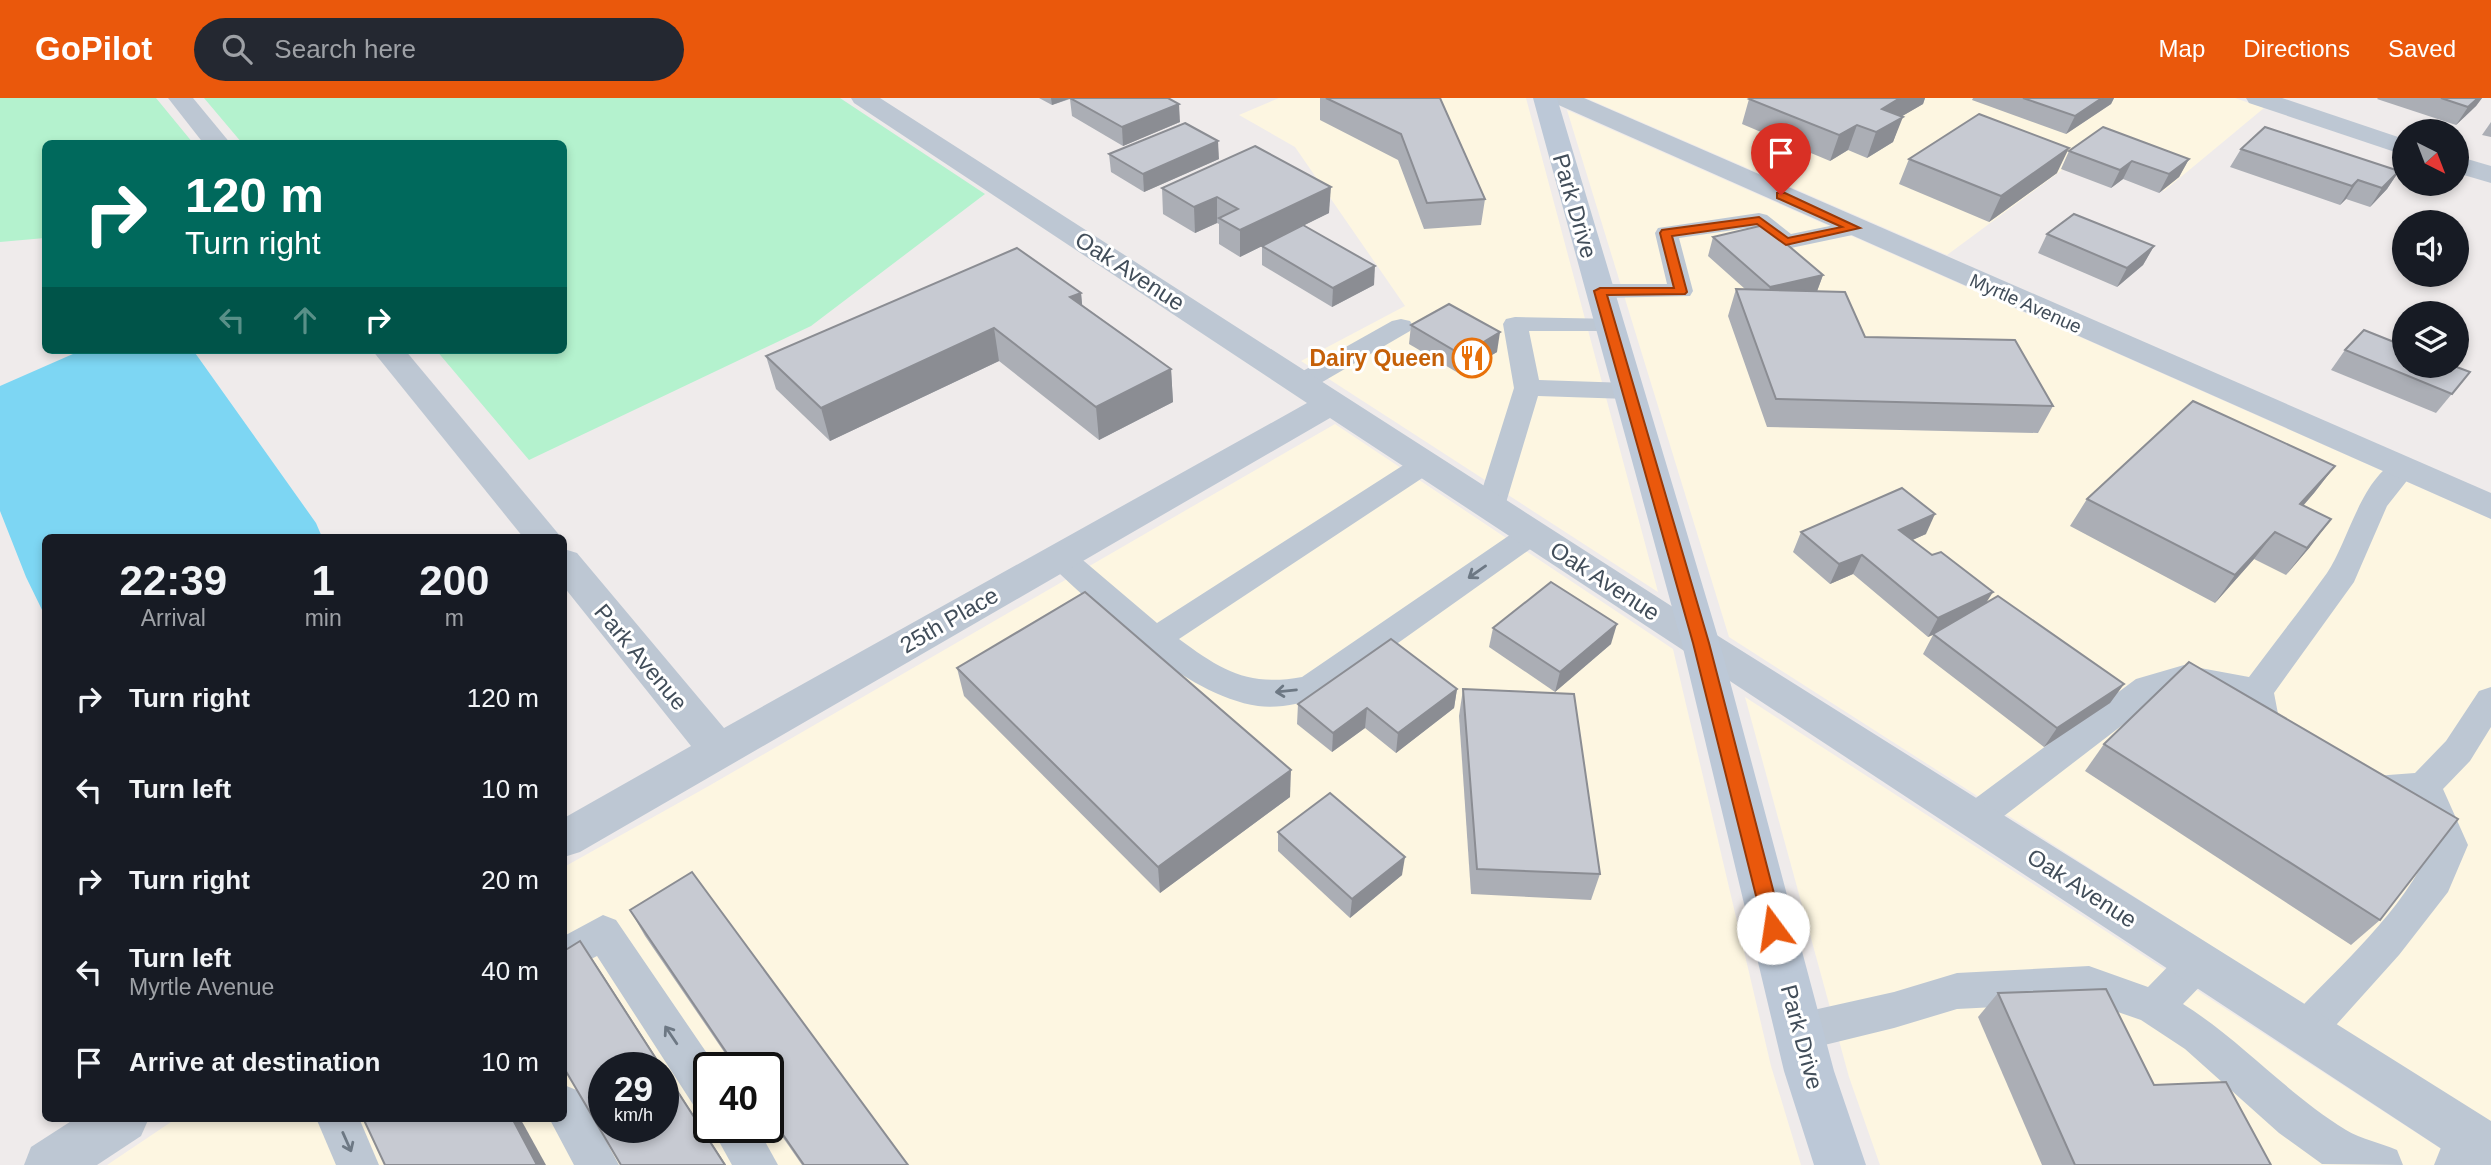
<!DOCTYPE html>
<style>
body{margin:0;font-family:Arial,sans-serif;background:#242831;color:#f1f3f6;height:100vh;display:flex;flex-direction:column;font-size:26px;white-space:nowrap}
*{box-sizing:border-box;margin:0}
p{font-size:23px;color:#9ea1a6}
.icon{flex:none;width:38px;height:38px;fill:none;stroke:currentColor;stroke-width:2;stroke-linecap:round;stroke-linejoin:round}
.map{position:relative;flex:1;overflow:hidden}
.sheet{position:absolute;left:42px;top:436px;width:525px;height:588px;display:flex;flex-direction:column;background:#171b24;border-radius:10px;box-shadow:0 4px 10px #0003}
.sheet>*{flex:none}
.hud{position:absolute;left:42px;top:42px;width:525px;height:214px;border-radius:10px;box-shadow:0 4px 10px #0003;background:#00695c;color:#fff;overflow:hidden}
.needle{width:46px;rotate:138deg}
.controls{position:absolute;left:2392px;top:21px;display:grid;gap:14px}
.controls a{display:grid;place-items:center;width:77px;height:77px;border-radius:50%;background:#171b24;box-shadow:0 4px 10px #0003;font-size:35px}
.speed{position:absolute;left:588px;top:954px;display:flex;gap:14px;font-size:35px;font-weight:700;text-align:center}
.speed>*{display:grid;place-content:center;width:91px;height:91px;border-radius:50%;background:#171b24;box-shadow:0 4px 10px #0003;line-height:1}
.speed small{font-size:18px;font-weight:400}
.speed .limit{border:4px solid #111;border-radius:10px;background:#fff;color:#111}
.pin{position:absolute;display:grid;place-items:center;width:60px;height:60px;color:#fff;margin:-72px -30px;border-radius:50% 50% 50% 0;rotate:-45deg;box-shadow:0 0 7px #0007}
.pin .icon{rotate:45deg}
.me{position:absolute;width:77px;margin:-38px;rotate:346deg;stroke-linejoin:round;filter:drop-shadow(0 0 5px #0008)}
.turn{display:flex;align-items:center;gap:24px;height:147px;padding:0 28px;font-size:32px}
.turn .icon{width:91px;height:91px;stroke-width:2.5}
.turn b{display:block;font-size:49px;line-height:60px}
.lanes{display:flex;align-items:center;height:66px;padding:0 28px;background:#0003;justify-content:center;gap:35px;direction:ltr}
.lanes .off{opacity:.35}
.eta{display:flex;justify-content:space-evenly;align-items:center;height:119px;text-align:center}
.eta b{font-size:42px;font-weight:800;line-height:49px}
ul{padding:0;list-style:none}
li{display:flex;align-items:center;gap:21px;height:91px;padding:0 28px}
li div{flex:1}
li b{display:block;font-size:26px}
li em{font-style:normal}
header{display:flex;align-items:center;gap:42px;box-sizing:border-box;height:98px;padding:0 35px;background:#ea580c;color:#fff}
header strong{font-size:33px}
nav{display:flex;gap:38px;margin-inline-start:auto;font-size:24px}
.search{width:490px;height:63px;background:#242831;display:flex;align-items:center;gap:18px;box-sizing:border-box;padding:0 24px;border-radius:38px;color:#9ea1a6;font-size:26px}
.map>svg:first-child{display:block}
.commercial{fill:#fdf6e1;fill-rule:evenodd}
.green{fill:#b4f2ce}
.water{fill:#7dd6f3}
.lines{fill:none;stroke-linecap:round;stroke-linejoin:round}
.lane{fill:#bdc7d3;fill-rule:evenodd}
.street{fill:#bdc7d3;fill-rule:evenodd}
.secondary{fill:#bcc8d7;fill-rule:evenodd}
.wall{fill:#abaeb5}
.shaded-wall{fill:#8b8d93}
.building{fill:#c7cad2;stroke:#8b8d93;stroke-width:2}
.oneway{stroke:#6d7884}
.route{fill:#ea580c;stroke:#983908;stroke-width:2}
.labels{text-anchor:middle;stroke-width:6;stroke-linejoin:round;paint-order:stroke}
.far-street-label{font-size:19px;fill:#424e5a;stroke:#fff}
.street-label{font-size:23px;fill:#424e5a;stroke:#fff}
.food-label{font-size:23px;font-weight:bold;fill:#c56008;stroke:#fff;text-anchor:end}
</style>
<header>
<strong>GoPilot</strong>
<div class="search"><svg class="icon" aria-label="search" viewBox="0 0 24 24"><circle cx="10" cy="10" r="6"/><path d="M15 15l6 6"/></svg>Search here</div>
<nav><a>Map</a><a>Directions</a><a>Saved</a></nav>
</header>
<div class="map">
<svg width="2491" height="1067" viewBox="0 0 2491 1067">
<rect width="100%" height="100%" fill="#efebeb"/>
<!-- commercial -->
<g class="commercial">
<path d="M1279,0H1526L1658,494L1301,263L1405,208L1295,49L1239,17Z"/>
<path d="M1586,0H2235L2264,10L2164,93L2077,61L1947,157Z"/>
<path d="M1567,12L2491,421V1027L1729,539Z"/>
<path d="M1335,326L1673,551L1771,968L1801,1067H107L177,1020H564V769L707,689ZM604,970H663V1029H604ZM709,970H768V1029H709Z"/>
<path d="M1745,599L2466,1067H1880L1849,979Z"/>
</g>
<!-- green -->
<g class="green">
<path d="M0,0H156L193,45L46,46L45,140L0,144Z"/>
<path d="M204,0H840L985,96L811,228L529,362L436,252H564V46L242,45Z"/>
</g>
<!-- water -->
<path class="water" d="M82,252H193L316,425L322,439H46L45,518L26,479L0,413V288Z"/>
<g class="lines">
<!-- lane -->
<g class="lane">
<path d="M1759,115L1767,117L1791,136L1854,123L1862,125L1865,130L1862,135L1786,151L1778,149L1754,129L1679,140L1693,193L1690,198L1600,200L1591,198L1588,193L1591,188L1600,186H1667L1655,135L1658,130Z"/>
<path d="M1515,219L1618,221L1621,226L1618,231L1609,233H1529L1539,282L1628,285L1637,287L1641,293L1637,299L1628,301L1538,298L1505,408L1501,415L1491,418L1481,415L1477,408L1514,290L1503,226L1506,221Z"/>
<path d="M1401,221L1410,223L1413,228L1410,233L1312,290L1303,292L1294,290L1290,284L1294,278L1392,223Z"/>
<path d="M1426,356L1436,359L1440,365L1436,371L1179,541C1221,572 1248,589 1302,579L1523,428L1533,425L1543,428L1548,435L1543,442L1322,599C1302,605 1278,611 1258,608C1184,597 1103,515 1049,466L1045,459L1049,452L1060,449L1071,452L1157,525L1416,359Z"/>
<path d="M2403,361L2413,364L2417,370L2387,408L2354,484L2274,595L2279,621L2292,631L2297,640L2292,649C2258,660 2248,629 2242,603L2184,591L2159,599L1987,731L1974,736L1961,731L1956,721L1961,711L2136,581L2184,567L2249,579C2275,544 2302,510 2327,475C2348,445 2363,372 2403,361Z"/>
<path d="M2491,589V629L2470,663L2443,691L2468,747L2448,794L2399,857L2319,946L2305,952L2291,946L2285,933L2291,920C2340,867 2403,814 2432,747L2413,703C2389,705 2375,707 2352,698L2347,688L2352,678L2364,674L2375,678L2415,675L2446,643L2479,593Z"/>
<path d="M603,817L616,822L717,970H709V1014L694,1008L597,858L564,875V838Z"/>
<path d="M2197,848L2211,853L2216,865L2211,877L2183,906C2242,943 2287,996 2346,1032C2361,1041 2381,1045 2397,1052L2403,1067L2322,1066L2279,1035L2185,951L2141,922L2089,904L1957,911L1894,930L1800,953L1786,947L1780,934L1786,921L1800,915L1894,894L1957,875L2089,868L2148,889L2183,853Z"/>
<path d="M564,987L579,993L619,1067H574L549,1020H564Z"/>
<path d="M2467,1016L2482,1022L2488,1037L2476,1067H2434L2452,1022Z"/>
<path d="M316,1020H359L379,1067H336Z"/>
<path d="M711,1029H757L778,1067H732Z"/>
</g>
<!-- street -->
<g class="street">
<path d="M168,0H193L231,46H204Z"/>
<path d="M851,0H880L1715,536L2491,1023V1067H2466L1330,320L580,754L564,759V720L691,648L564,489V451L577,455L724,630L1307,305L854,5Z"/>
<path d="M1551,0H1584L2491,395V421L1554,5Z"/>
<path d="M2246,0H2282L2404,41V57L2249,5Z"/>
<path d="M2457,58L2491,68V85L2457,75Z"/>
<path d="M372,252H405L561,439H523Z"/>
<path d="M76,1020H149L141,1038L97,1067H24L31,1049Z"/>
</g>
<!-- secondary -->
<path class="secondary" d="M1533,0H1557L1720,546L1834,973L1866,1067H1814L1784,973L1682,546Z"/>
</g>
<!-- wall -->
<g class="wall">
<path d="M1039,0H1168L1180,24L1123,48L1072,18L1070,1L1052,7Z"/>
<path d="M1320,0H1440L1485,101L1481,127L1424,131L1398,62L1320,22Z"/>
<path d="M1751,0H1925L1923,6L1902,18L1893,44L1867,60L1848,52L1830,63L1742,26L1749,1Z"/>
<path d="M1973,0H2114L2111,6L2066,36L1972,2Z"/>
<path d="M2378,0H2482L2476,8L2456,27L2377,1Z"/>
<path d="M2491,24V39L2482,37Z"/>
<path d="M2241,51L2399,73L2387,91L2370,109L2346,101L2340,107L2230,69Z"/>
<path d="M2069,53L2189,61L2179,79L2159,95L2123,81L2111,90L2061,71Z"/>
<path d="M1109,56L1219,61L1144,94L1111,74Z"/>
<path d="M1909,61L2057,75L1989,124L1899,86Z"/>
<path d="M1162,90L1329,115L1304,127L1374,187L1332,209L1262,167V148L1240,159L1219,146V126L1217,125L1195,135L1163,116Z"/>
<path d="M2047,136L2154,148L2143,167L2117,189L2038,155Z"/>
<path d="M1713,139L1823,177L1817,193L1865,239L2053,308L2038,335L1767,329L1728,218L1736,191H1745L1708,158Z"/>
<path d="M1081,195L1082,207L1171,271L1173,304L1099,342L999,263L830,343L776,291L766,258Z"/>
<path d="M1411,227L1497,254L1460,276L1409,246Z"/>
<path d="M2345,252L2470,274L2436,315L2331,272Z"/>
<path d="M2335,368L2314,395L2303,408L2310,449L2286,477L2254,461L2215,505L2070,428L2087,401Z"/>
<path d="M1801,434L1926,436L1912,442L1986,506L2124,586L2110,605L2044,649L1923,556L1933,537L1928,539L1853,476L1830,486L1793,454Z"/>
<path d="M1493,530L1611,546L1555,594L1489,549Z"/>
<path d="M957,570L1290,699L1160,795L964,598Z"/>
<path d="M1457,591L1454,610L1396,655L1365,630L1332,654L1297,626L1298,606Z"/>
<path d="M1463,591L1600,776L1591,802L1471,796L1459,618Z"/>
<path d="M2104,646L2380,822L2351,847L2085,673Z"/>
<path d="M1278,734L1402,777L1350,820L1278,753Z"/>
<path d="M630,812L908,1067H802L768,1018V970H735L645,838Z"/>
<path d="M1998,895L2154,987L2271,1067H2042L1978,919Z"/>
</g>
<!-- shaded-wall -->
<g class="shaded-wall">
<path d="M1051,0H1071L1052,7Z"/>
<path d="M1900,0H1925L1923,6L1875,34L1882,11Z"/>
<path d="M2102,0H2114L2111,6L2066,36L2075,18Z"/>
<path d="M2478,0H2482L2476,8L2456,27L2468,9Z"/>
<path d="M1179,6L1180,24L1123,48L1122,29Z"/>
<path d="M1903,19L1893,44L1867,60L1876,34Z"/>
<path d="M1857,27L1848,52L1830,63L1839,37Z"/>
<path d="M1218,43L1219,61L1144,94L1143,76Z"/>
<path d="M2069,50L2057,75L1989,124L2001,98Z"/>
<path d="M2189,61L2179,79L2159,95L2169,76Z"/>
<path d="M2132,63L2123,81L2111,90L2120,72Z"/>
<path d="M2399,73L2387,91L2370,109L2382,90Z"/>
<path d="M2358,82L2346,101L2340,107L2352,88Z"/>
<path d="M1331,89L1329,115L1240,159V132Z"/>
<path d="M1217,99V125L1195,135L1194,109Z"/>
<path d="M2154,148L2143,167L2117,189L2127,170Z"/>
<path d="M1375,168L1374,187L1332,209L1333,190Z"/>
<path d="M1823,177L1816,196L1764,209L1770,189Z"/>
<path d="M1081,195L1084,227L1070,199Z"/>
<path d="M994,230L999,263L830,343L821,310Z"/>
<path d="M1500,234L1497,254L1460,276L1462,257Z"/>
<path d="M1171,271L1173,304L1099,342L1096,309Z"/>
<path d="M2335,368L2314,395L2280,434L2300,406Z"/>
<path d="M1935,416L1926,436L1890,452L1899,432Z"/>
<path d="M2331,421L2310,449L2286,477L2307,450Z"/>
<path d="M2275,434L2254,461L2215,505L2235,477Z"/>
<path d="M1862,457L1853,476L1830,486L1839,466Z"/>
<path d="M1993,494L1981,513L1928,539L1938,520Z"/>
<path d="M1617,526L1611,546L1555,594L1560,574Z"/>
<path d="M2124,586L2110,605L2044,649L2057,630Z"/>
<path d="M1457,591L1454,610L1396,655L1398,635Z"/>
<path d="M1367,610L1365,630L1332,654L1333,635Z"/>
<path d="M1291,672L1290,699L1160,795L1158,769Z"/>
<path d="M1405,759L1402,777L1350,820L1352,801Z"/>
<path d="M580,843L597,868L663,970H662Z"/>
<path d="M663,970L726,1067H725L663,971Z"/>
<path d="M512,1020H520L546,1067H537Z"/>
</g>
<!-- building -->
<g class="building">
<path d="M1070,0H1168L1179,6L1122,29Z"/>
<path d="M1326,0H1440L1485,101L1427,105L1401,36Z"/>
<path d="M1751,0H1900L1882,11L1903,19L1876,34L1857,27L1839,37L1749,1Z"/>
<path d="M2023,0H2102L2075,18Z"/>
<path d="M2441,0H2478L2468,9Z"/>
<path d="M1979,16L2069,50L2001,98L1909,61Z"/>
<path d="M1185,25L1218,43L1143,76L1109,56Z"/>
<path d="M2103,29L2189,61L2169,76L2132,63L2120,72L2069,53Z"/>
<path d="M2265,29L2399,73L2382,90L2358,82L2352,88L2241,51Z"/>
<path d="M1255,48L1331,89L1240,132L1219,120L1238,111L1217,99L1194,109L1162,90Z"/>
<path d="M2074,116L2154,148L2127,170L2047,136Z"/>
<path d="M1303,127L1375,168L1333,190L1262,148Z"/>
<path d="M1764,127L1823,177L1770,189L1713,139Z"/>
<path d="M1017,150L1081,195L1070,199L1171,271L1096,309L994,230L821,310L766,258Z"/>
<path d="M1736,191L1845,194L1865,239L2015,242L2053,308L1776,301Z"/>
<path d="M1449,206L1500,234L1462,257L1411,227Z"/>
<path d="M2364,232L2404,248V268H2454L2470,274L2452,296L2345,252Z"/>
<path d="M2193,303L2335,368L2300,406L2331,421L2307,450L2275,434L2235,477L2087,401Z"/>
<path d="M1902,390L1935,416L1899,432L1932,457L1941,454L1993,494L1938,520L1862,457L1839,466L1801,434Z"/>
<path d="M1551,484L1617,526L1560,574L1493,530Z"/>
<path d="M1085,494L1291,672L1158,769L957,570Z"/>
<path d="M1998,498L2124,586L2057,630L1933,536Z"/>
<path d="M1391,541L1457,591L1398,635L1367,610L1333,635L1298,606Z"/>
<path d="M2189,564L2458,721L2380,822L2104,646Z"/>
<path d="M1463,591L1574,596L1600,776L1477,771Z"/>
<path d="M1330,695L1405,759L1352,801L1278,734Z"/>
<path d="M692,774L908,1067H804L768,1015V970H737L630,812Z"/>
<path d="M580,843L662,970H604V1029H663V971L725,1067H621L564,970V853Z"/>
<path d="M2106,891L2154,987L2226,984L2271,1067H2075L1998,895Z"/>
<path d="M363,1020H512L537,1067H385Z"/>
</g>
<!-- one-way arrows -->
<defs><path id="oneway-shaft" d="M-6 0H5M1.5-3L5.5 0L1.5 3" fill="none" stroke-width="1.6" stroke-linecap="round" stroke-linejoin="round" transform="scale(1.75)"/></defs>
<g class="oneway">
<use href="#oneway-shaft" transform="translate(1477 474) rotate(145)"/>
<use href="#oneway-shaft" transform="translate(1286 593) rotate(174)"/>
<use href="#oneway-shaft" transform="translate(671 937) rotate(-124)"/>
<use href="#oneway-shaft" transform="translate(347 1044) rotate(66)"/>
</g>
<!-- route -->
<path class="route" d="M1777,95H1785L1860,130L1786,147L1757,126L1672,138L1687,194L1685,196L1607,197L1709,545L1783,830L1780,836L1773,839L1767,836L1764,830L1693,545L1594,193L1600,190H1674L1660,135L1662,132L1759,119L1788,140L1842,129L1777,100Z"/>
<!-- icons -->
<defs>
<symbol id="restaurant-ring" viewBox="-11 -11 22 22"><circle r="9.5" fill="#fff" stroke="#e8710a" stroke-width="1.5"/><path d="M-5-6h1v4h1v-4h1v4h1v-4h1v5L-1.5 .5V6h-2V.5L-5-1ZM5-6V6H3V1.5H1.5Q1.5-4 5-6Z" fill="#e8710a"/></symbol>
</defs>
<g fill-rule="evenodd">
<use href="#restaurant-ring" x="1450" y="238" width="44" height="44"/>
</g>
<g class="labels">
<!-- far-street labels -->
<g class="far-street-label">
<text transform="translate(2026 205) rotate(24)" y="7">Myrtle Avenue</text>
</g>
<!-- street labels -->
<g class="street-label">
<text transform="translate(1575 108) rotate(74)" y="8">Park Drive</text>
<text transform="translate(1130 173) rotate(33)" y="8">Oak Avenue</text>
<text transform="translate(1605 483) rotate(33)" y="8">Oak Avenue</text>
<text transform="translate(949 522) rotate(-30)" y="8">25th Place</text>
<text transform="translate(641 559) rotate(50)" y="8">Park Avenue</text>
<text transform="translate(2082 790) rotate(33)" y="8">Oak Avenue</text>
<text transform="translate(1802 939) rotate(75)" y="8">Park Drive</text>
</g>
<!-- food labels -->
<g class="food-label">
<text x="1445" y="268">Dairy Queen</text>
</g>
</g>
</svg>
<div class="controls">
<a><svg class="needle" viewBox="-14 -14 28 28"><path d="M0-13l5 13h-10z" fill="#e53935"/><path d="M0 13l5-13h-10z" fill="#9ea1a6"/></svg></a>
<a><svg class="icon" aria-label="sound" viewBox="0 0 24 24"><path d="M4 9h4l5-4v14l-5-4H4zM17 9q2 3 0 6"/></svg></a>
<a><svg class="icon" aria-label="layers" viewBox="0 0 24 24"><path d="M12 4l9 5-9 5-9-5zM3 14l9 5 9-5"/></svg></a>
</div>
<div class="speed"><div>29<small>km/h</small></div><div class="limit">40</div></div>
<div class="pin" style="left:1781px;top:97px;background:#d93025"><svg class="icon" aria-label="arrive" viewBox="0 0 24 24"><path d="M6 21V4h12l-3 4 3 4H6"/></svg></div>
<svg class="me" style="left:1773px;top:830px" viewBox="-20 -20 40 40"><circle r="19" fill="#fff"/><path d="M0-13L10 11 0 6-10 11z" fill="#ea580c"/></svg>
<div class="hud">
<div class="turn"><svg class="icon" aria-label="right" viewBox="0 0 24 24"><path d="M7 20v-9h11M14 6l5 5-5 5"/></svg><div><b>120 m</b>Turn right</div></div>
<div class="lanes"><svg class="icon off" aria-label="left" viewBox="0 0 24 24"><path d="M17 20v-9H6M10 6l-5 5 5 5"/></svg><svg class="icon off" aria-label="ahead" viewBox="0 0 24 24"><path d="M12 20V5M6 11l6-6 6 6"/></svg><svg class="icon" aria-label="right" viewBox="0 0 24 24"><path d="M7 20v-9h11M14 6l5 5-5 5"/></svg></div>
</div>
<section class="sheet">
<div class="eta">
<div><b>22:39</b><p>Arrival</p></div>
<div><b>1</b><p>min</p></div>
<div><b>200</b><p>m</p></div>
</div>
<ul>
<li><svg class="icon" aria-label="right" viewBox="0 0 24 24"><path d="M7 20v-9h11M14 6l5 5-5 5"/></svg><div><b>Turn right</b></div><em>120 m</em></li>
<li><svg class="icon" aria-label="left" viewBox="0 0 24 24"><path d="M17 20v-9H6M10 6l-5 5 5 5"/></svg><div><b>Turn left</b></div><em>10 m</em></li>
<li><svg class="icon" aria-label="right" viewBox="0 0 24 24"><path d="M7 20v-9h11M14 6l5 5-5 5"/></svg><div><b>Turn right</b></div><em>20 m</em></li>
<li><svg class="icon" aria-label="left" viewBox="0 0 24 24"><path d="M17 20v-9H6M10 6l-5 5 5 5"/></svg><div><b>Turn left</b><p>Myrtle Avenue</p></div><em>40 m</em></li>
<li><svg class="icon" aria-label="arrive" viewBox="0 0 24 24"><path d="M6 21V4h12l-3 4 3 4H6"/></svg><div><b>Arrive at destination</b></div><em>10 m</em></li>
</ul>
</section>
</div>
